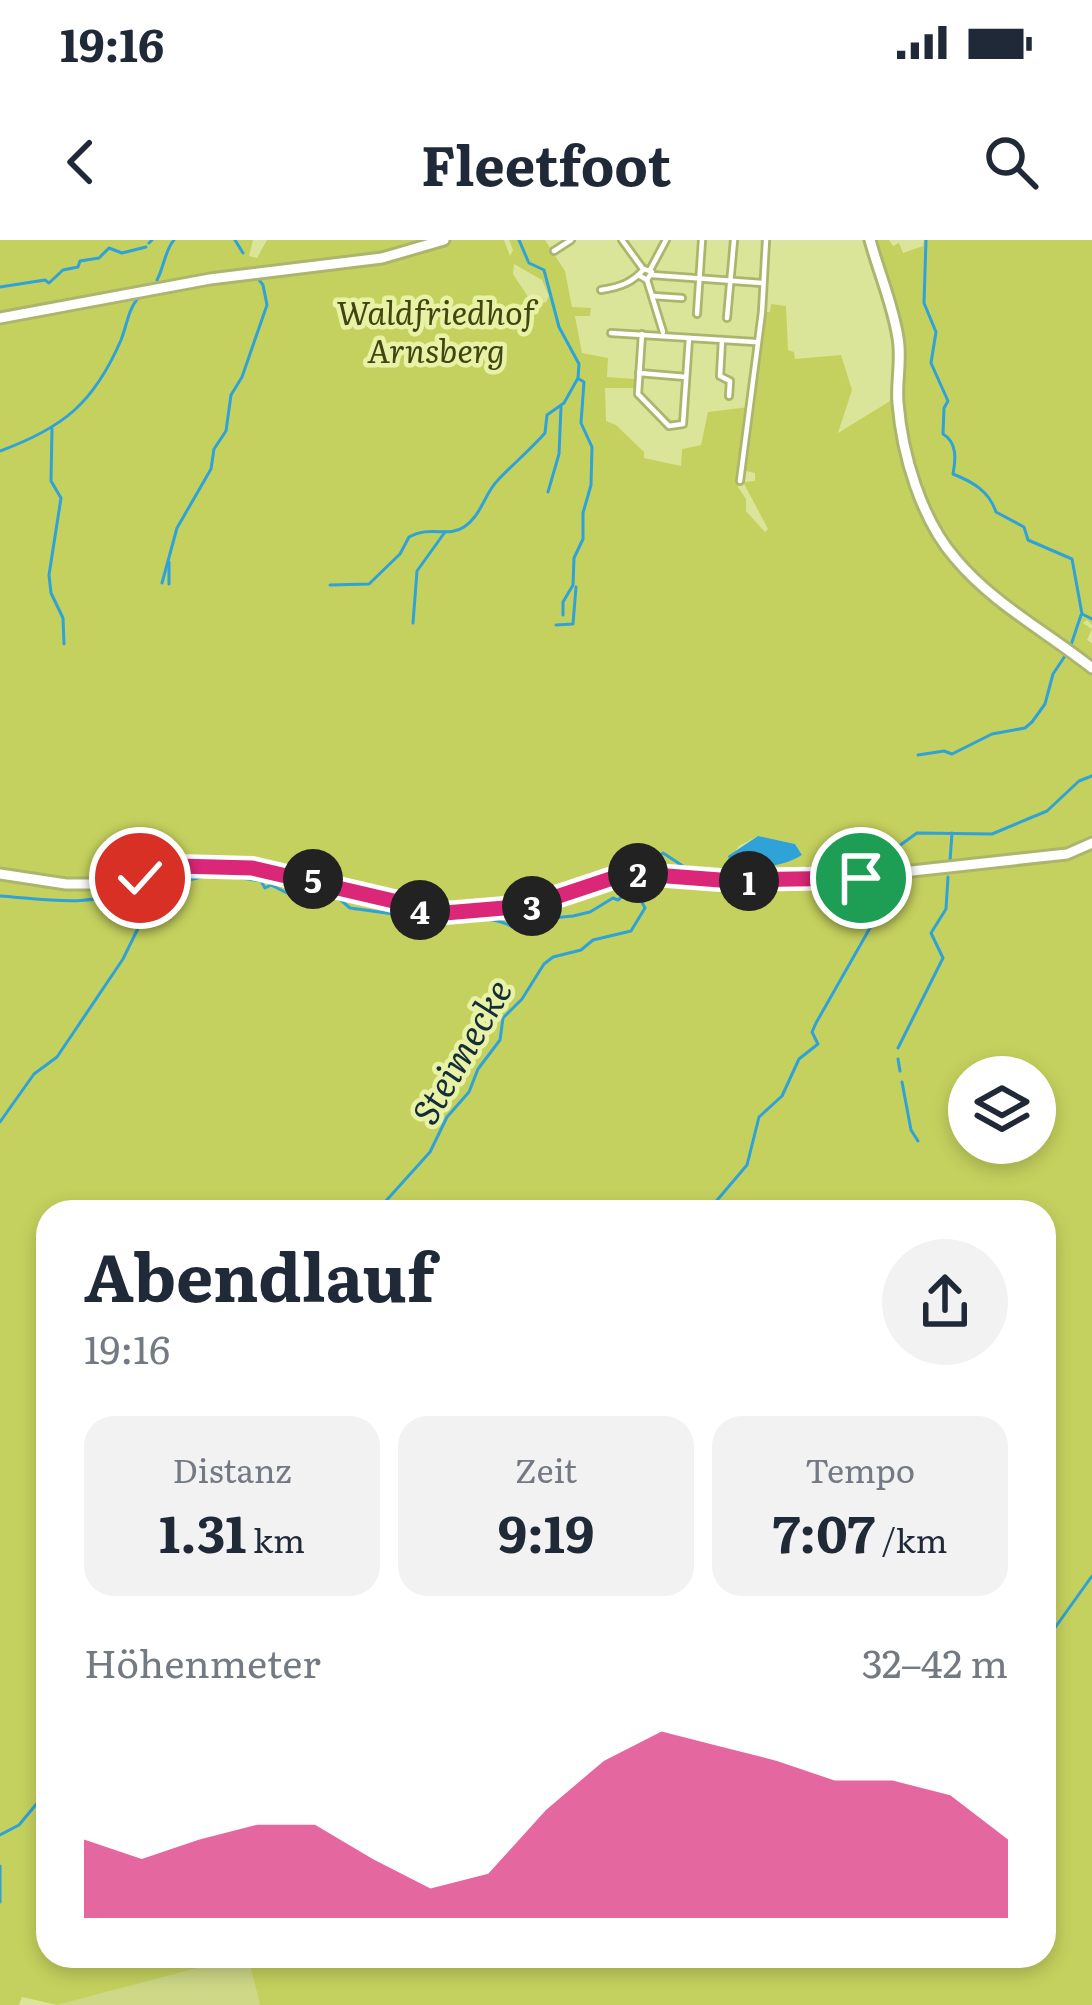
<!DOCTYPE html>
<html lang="de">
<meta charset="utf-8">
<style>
body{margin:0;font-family:Literata,serif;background:#f2f2f3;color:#1f2937;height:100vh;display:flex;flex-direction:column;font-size:45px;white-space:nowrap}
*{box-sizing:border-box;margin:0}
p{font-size:39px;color:#747a83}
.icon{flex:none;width:66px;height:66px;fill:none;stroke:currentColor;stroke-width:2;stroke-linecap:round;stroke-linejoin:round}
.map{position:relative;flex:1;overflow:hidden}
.side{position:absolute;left:36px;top:960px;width:1020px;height:768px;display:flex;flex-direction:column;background:#fff;border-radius:36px;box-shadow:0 6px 18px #0003}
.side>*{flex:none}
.buttons{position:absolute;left:948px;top:816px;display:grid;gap:24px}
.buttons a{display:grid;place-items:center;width:108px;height:108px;border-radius:50%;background:#fff;box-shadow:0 6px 18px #0003;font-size:60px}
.pin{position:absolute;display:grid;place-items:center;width:102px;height:102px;color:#fff;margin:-51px;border:6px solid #fff;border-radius:50%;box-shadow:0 3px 12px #0007}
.km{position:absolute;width:60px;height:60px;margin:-30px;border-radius:50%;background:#222;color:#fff;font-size:33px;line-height:60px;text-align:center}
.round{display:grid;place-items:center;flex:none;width:126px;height:126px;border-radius:63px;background:#f2f2f3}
.summary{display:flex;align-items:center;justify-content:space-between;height:204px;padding:0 48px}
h1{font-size:66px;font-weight:700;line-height:90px}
.stats{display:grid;grid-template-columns:repeat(3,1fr);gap:18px;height:204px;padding:12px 48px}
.stats div{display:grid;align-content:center;border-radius:30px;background:#f2f2f3;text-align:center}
.stats b{font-size:51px;font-weight:700}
.stats small{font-size:33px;font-weight:400}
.stats p{font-size:33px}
.chart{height:336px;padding:24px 48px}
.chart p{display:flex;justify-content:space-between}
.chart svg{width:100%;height:216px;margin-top:12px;fill:#db2777;opacity:.7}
.status{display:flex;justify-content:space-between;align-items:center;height:84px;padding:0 60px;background:#fff;direction:ltr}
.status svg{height:33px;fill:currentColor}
header{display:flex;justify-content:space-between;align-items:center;height:156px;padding:0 48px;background:#fff;font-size:54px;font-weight:700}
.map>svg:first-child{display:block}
.built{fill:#ced887}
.green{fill:#c5d15e;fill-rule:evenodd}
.water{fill:#2fa2d8}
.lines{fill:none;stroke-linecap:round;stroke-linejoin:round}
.stream{stroke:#2fa2d8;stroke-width:3}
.street-casing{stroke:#acb56c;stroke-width:10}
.secondary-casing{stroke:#acb56c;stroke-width:15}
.street{stroke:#fff;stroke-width:4.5}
.secondary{stroke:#fff;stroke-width:9}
.route-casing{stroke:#fff;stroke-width:24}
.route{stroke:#db2777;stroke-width:15}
.labels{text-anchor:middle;stroke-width:9;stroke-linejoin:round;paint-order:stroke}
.park-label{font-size:33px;font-style:italic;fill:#41460f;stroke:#e8f2a7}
.water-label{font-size:36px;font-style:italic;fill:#152c39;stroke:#e8f2a7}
</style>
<div class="status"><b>19:16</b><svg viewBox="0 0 49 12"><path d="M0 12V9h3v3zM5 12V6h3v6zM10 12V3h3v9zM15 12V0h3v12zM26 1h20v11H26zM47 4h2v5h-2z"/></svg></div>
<header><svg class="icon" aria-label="back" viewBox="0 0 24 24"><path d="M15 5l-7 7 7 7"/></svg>Fleetfoot<svg class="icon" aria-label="search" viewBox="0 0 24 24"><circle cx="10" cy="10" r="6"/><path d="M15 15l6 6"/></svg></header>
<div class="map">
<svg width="1092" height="1765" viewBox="0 0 1092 1765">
<rect width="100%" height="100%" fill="#dbe59a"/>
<path class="built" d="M236,1718L250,1726L260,1765H57Z"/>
<path class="green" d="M0,0H253L249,16L257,18L267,0H504L510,16L513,10L509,0H545L565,31L572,67L591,68L590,76H575L582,113L608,118L607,137L634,139V148H605L606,181L616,185L644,212V218L681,226L682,209L701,205L708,172L749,167L738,247L746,259V271L765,292L768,289L743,242L755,241V233L746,231L744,226L764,72H770L771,64L786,66L788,110L794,112L795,119L841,115L852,150L838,193L890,161L894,117L905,114L897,63L877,0H889L893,6L899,3L903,13L923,6L924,0H1092V385L1087,380L1083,383L1092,389L1087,400L1092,403V427L1065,407L1092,430V601L1066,613L829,639L733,641L868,639L1067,615L1092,606V1765H260L250,1726L236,1718L57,1765L22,1757L19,1765H0ZM514,24L542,40L549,56L546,62L534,66L513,34ZM758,596L795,604L802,615C781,629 753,628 729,620L739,606ZM969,837H1035V903H969ZM48,972H1044V1716H48Z"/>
<path class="water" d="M758,596L795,604L802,615C780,629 753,629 729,620L728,616Z"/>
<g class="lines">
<g class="stream">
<path d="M235,0L243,13"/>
<path d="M519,0L528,21"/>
<path d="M926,0L924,63L936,92L931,123L948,161L944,168L943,194C957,202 956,219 953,234C973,242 989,251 996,272L1024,287L1028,300L1072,319L1082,374L1092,379"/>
<path d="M149,3L152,0"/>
<path d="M157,40C164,27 165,10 174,0"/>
<path d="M0,47L45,40L49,43L63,30L78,27L80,21L99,18L109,8L122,13L146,7"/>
<path d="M52,189L51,241L61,258L49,335L51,353L63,378L64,404"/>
<path d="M0,211C63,188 94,163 121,100C127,85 128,70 138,58"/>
<path d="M548,252L559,214L561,167"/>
<path d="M169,322V344"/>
<path d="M162,343L177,288L211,229L214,209L226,191L231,155L242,137L267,65L263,45L256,36"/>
<path d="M330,345L369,344L400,314L409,297C430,285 448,298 464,287C482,275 484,254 498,240C513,224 530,210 545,193L547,175L564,163L578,138L579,124L559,87L544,30L529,23"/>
<path d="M563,375V362L573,345L574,318L583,299V273L591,245L592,207L581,183L584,142L579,139"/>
<path d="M413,383L417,331L445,292"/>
<path d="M556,385L573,384L576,347"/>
<path d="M1071,405L1081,375"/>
<path d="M918,515L944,511L952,514L992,494L1025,488L1032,482L1045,464L1053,434L1067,413"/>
<path d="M950,621L952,593"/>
<path d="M883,628L885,612"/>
<path d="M638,629L663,613L686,628L712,633L760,636L808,628L821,634L830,628L865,621L878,610L899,606L917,593L992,594L1047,571L1079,541L1092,536"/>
<path d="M143,645L155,637L181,636L184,641L215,634L261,641L265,648L271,645L293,656H336L350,668L408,676L415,682C448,686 485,669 514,688L521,681L573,676L590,672L613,658L618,660L626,653L637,652V636"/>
<path d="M0,656C54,660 87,668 140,647"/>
<path d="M147,669L171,637"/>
<path d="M898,808L943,718L931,693L946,669L948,637"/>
<path d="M898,819L900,831"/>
<path d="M902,842L911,890L918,901"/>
<path d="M0,882L34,834L57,817L123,719L145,674"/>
<path d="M376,972L430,912L447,877L469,852L478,829L500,800L503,778L522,759L544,724L553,717L581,710L593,700L631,691L645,668L637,653"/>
<path d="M707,972L747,925L759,877L782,856L799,819L818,804L812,792L816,783L887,658L883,653L889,648L880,640"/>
<path d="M1044,1403L1092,1336"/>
<path d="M0,1595L19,1585L48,1550"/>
<path d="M0,1626V1662"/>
</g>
<defs>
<g id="street">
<path d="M622,0L643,29"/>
<path d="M554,11L571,0"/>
<path d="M650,30L666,0"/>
<path d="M652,35L762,43"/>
<path d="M647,40L663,92"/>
<path d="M601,50C621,47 633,42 644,29L652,32L647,40L640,36"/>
<path d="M653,56L682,58"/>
<path d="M697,74L702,0"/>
<path d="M727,78L734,0"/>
<path d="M611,93L755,102"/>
<path d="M642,94L638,154L669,186L683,184L689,98"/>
<path d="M722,100L720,136L730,141L729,156"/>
<path d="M639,133L686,137"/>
<path d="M740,241L762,72L766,0"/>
</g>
<g id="secondary">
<path d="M870,0C879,33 893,65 898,98C902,121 896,141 898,163C902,214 921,279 955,318C992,363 1047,392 1092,428"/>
<path d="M0,78L210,39L382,18L444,0"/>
<path d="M0,634L66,644H113L169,627L218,624L318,640L421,670L461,673L529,666L628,633L720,641L839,639L1067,614L1092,603"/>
</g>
</defs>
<use href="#street" class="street-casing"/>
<use href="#secondary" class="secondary-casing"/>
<use href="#street" class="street"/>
<use href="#secondary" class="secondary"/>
</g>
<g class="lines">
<defs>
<path id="route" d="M140,638L178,626L252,628L445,673L529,666L628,633L720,640L861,638"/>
</defs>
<use href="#route" class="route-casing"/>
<use href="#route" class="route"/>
</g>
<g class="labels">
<g class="park-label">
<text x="436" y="85">Waldfriedhof<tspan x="436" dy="38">Arnsberg</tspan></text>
</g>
<g class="water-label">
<text transform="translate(462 812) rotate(-60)" y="13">Steimecke</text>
</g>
</g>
</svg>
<div class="buttons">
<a><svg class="icon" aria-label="layers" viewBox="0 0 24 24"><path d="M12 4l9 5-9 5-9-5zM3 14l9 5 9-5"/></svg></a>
</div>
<div class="pin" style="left:861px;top:638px;background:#1e9e55"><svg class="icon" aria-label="arrive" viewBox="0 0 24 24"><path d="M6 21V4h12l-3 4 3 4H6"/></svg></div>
<div class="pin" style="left:140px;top:638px;background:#d93025"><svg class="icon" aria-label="check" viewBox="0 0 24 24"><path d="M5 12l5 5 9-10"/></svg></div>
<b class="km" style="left:749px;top:641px">1</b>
<b class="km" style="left:638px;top:633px">2</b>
<b class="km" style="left:532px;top:666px">3</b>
<b class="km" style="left:420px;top:670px">4</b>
<b class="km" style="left:313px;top:639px">5</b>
<section class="side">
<div class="summary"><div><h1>Abendlauf</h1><p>19:16</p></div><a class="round"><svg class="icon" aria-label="share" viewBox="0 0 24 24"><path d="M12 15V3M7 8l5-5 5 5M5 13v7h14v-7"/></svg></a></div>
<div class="stats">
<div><p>Distanz</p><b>1.31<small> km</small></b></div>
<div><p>Zeit</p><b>9:19</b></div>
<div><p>Tempo</p><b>7:07<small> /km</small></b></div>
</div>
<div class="chart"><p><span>Höhenmeter</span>32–42 m</p>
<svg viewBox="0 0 160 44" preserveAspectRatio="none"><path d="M0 44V28L10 32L20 28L30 25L40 25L50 32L60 38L70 35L80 22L90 12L100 6L110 9L120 12L130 16L140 16L150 19L160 28V44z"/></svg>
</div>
</section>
</div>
